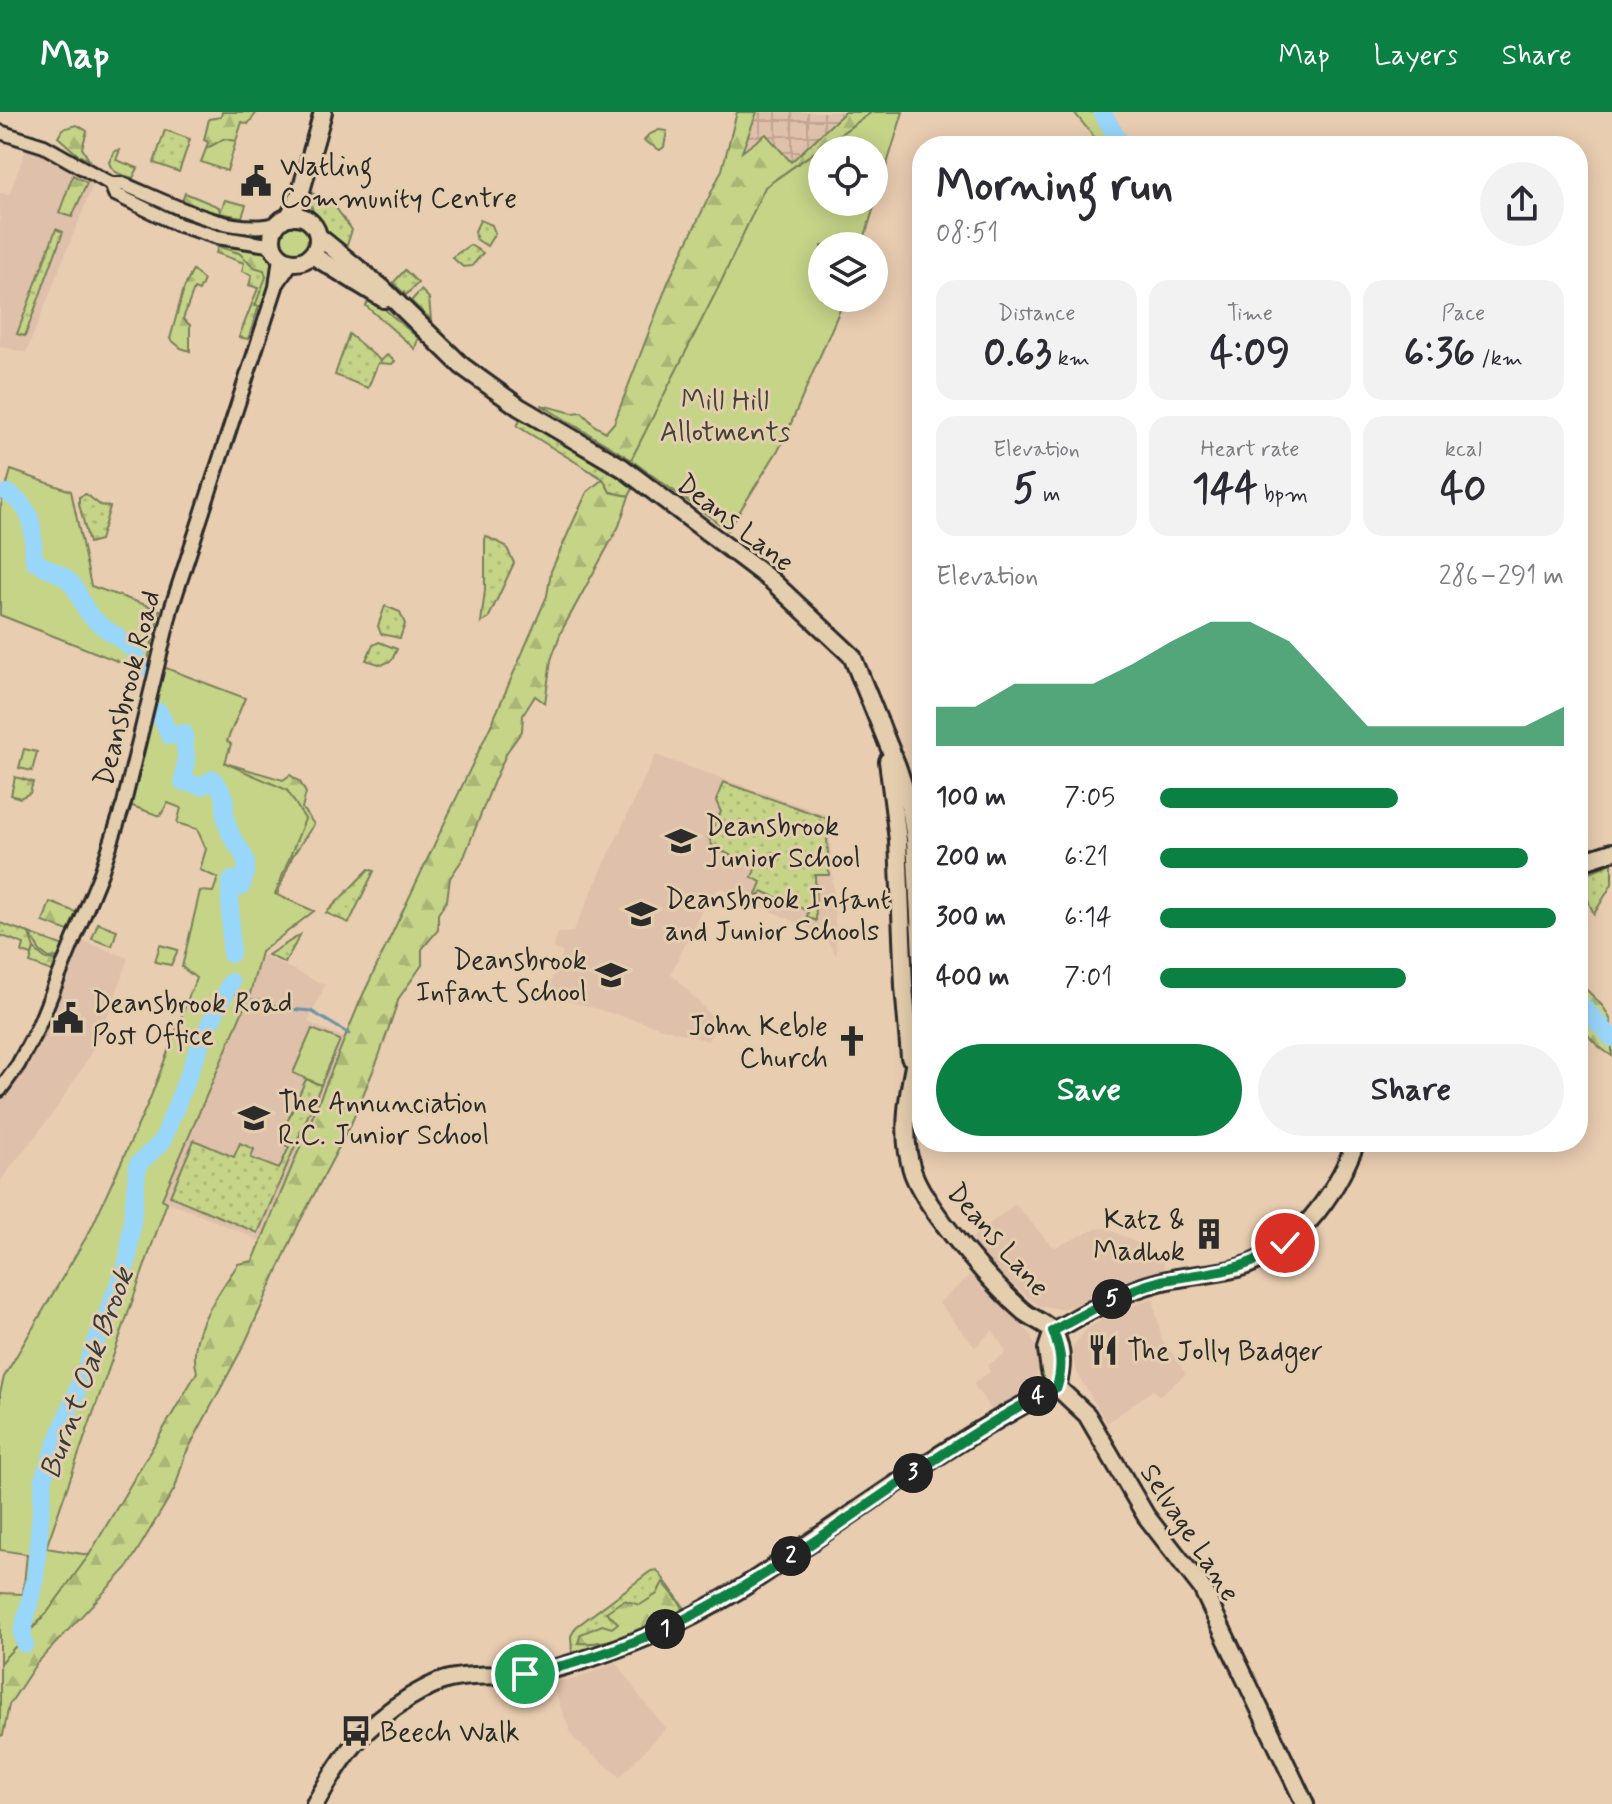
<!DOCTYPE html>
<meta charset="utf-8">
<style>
body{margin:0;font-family:Mynerve,sans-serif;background:#f2f2f3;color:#2b2b33;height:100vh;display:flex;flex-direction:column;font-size:30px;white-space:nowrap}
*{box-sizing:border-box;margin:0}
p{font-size:26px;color:#7c7c81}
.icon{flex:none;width:44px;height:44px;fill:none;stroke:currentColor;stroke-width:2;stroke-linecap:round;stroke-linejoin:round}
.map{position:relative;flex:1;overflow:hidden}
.side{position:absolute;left:912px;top:24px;width:676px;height:1016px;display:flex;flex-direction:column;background:#fff;border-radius:32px;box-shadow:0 4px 20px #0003}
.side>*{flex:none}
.fabs{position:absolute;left:808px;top:24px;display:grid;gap:16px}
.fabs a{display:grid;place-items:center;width:80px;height:80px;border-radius:50%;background:#fff;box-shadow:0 4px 20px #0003;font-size:40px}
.pin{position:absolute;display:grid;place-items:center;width:68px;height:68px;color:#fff;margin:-34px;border:4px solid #fff;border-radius:50%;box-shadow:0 2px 8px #0007}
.km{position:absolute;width:40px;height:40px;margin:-20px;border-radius:50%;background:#222;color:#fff;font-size:22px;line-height:40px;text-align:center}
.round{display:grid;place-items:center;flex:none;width:84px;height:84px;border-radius:42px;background:#f2f2f3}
.head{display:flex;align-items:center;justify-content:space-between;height:136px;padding:0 24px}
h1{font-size:44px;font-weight:800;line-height:60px}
.metrics{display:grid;grid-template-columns:repeat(3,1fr);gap:12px;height:136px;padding:8px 24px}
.metrics div{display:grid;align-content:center;border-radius:20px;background:#f2f2f3;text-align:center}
.metrics b{font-size:40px;font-weight:800}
.metrics small{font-size:22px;font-weight:400}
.metrics p{font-size:22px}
.chart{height:224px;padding:16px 24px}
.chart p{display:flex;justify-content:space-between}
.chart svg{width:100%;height:144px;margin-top:8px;fill:#0b8043;opacity:.7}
.primary-button{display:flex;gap:16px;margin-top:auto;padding:16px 24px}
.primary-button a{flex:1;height:92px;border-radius:48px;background:#0b8043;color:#fff;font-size:32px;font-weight:800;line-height:92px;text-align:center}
.primary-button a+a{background:#f2f2f3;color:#2b2b33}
ul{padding:0 24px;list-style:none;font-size:26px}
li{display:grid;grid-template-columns:128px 96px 1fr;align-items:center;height:60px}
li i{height:20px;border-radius:10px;background:#0b8043}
header{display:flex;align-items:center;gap:48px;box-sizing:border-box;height:112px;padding:0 40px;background:#0b8043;color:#fff}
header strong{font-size:38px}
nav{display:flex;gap:44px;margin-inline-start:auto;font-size:28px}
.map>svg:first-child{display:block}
.built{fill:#dfc0aa}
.industrial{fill:url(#industrial-grid)}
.grass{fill:url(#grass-dots);stroke:#78805a;stroke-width:2}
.forest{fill:url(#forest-firs);stroke:#78805a;stroke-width:2}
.green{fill:#c6d488;stroke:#78805a;stroke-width:2;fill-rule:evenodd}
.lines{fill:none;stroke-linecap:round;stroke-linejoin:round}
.stream{stroke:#6c92a7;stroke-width:3}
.river{stroke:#98d6fa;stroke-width:18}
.tertiary-casing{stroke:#2b2b2b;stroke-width:18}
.primary-casing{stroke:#2b2b2b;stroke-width:22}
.tertiary{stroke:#e5ceae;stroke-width:12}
.primary{stroke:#e5ceae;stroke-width:16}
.route-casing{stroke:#fff;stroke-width:16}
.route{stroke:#0b8043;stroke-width:10}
.labels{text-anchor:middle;stroke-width:6;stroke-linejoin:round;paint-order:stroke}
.poi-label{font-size:28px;fill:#2b2b2b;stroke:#e5ceae;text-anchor:start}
.park-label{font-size:28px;fill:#424439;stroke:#e5ceae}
.street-label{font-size:28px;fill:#2b2b2b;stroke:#e5ceae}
.water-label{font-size:30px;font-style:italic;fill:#363c40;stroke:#e5ceae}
</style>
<header>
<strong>Map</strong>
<nav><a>Map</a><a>Layers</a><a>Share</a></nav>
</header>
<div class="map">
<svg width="1612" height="1692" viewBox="0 0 1612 1692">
<defs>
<pattern id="industrial-grid" width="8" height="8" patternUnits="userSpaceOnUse" patternTransform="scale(2)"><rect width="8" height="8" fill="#dfc0aa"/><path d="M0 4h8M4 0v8" fill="none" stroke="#c0a592"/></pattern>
<pattern id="grass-dots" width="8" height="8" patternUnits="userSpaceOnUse" patternTransform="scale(2)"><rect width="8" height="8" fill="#c6d488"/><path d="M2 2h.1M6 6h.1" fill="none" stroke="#aab676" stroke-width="1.8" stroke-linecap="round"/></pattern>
<pattern id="forest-firs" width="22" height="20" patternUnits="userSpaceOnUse" patternTransform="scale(2)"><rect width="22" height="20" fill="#c6d488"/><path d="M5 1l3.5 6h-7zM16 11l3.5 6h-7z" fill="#aab676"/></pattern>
</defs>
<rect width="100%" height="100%" fill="#e9cdb1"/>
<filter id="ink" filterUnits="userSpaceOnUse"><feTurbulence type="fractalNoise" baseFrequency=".0125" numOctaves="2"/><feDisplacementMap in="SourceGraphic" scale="16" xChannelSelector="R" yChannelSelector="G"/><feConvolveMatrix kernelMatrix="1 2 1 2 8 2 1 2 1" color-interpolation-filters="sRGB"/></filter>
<g filter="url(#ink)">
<g class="built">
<path d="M29,29L97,63L26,241L0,234V81L9,83Z"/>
<path d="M655,643L829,704L837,844L823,823L721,776L709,784L671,861L718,911L708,929L545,882L563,841L553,836L558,821L573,820Z"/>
<path d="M76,826L128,846L113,892L88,947L54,1000L0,1069V978Z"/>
<path d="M262,843L325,873L308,910L345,926L262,1129L161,1087L250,882Z"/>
<path d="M1015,1092L1050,1132L1056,1135L1095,1117L1106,1116L1162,1143L1164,1157L1121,1170L1074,1194L1061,1197L1037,1193L994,1156L976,1136L973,1125Z"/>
<path d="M973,1160L1031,1223L1040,1246L1041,1255L1031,1273L993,1301L973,1271L990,1260L987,1254L1006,1240L993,1218L975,1235L939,1191Z"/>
<path d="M1153,1186L1162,1228L1186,1262L1159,1284L1153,1278L1107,1311L1078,1263L1072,1244L1073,1234L1087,1217L1112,1201Z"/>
<path d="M617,1550L640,1585L666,1616L620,1665L573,1626L551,1570L575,1567Z"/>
</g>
<path class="industrial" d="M757,0H845L779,61L741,41Z"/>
<g class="grass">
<path d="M165,18L190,27L179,60L154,51Z"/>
<path d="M311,81L331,89L352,118L345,139C330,128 307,102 311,81Z"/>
<path d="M480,108L492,113L495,121L487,134L476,127L475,119Z"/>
<path d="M56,117L63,120L25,224L17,222Z"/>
<path d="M219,133L232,134L270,161L248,227L239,225L258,176L249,173L252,163L242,159L244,151L216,141Z"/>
<path d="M470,133L483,141L472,154L463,155L452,145Z"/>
<path d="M405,158L418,171L406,183L393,171Z"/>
<path d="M421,178L429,186L431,208L411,189Z"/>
<path d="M349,222L381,249L387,243L395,249L392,252L378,251L368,276L335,263Z"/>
<path d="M521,307L634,375L629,384L610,380L603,367L517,314Z"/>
<path d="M86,382L100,393L110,395L100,428L89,431L79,392V385Z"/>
<path d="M485,424L506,434L514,451L488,507L481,511L485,478Z"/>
<path d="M385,494L400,500L405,512L400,526L381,522L378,514Z"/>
<path d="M379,530L397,537L392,548L382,553L366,548L373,533Z"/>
<path d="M723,670L826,706L829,763H815L816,809L807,805L808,799L762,779L759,784L756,783L761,770L752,765L756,755L713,735L708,724L721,700L716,689Z"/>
<path d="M1612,751V772L1594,802L1580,771L1583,763Z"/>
<path d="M369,757L374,759L349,811L326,801Z"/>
<path d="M0,811L29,821L34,837L32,843L22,840L24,832L0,823Z"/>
<path d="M300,823L285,851L268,843Z"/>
<path d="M919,854V911L912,938L909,856Z"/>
<path d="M306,967L321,973L258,1121L170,1084L194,1028L234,1045L240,1031L254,1037L251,1046L279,1057L289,1035L285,1033L290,1020L284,1017Z"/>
<path d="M657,1458L684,1495L683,1504L647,1519L572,1542L571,1524L576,1515L651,1459Z"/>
</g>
<g class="forest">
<path d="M222,0H257L248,12L242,10L236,29L223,27L206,37L208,30L204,28L209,7L221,5Z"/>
<path d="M737,0H757L742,40L766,22L791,50L845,0H872L776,67L652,360L541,293L573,301L582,300L595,314L606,320L614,311L669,168L722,58Z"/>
<path d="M1074,0H1108L1112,23L1098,30Z"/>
<path d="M77,13L87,19L82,36L89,48L78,43L58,25L63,17Z"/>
<path d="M659,18L667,19L664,35L660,38L644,29L648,23Z"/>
<path d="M120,38L116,48L138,56L133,66C123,63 112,62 109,50L115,39Z"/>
<path d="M73,63L87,71L72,105L59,101Z"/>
<path d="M185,81L219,95L220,101L203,100L182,89Z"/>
<path d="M138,84L270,118L267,128C254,120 239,123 223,120C196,115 170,102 144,91Z"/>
<circle cx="294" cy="129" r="15"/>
<path d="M218,130C241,132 259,130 274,149L273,166L261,194H255L266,165L264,158L254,155L239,141L216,134Z"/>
<path d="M193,158L204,168L199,179L194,177L183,207L190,213V239L181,236L170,227L184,176Z"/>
<path d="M374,188L418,226L415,237L366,194L368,189Z"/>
<path d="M603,367L610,380L629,384L619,414L561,520L551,548L545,591L535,584L523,603L522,619L507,640L494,669L464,745L450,766L447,788L438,802V818L422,837V853L399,886L378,947L351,1012L299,1111L245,1231L185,1343L175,1376L127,1456L36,1552L9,1593L3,1623L0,1624V1543L42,1446L89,1443L197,1260C186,1223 219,1181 238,1152L253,1149L361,887L492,611L547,484L551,459L574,408L587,380Z"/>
<path d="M24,637L37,640L32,659L19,656Z"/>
<path d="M222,650L283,668L290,663L300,670L306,681L302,696L314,712L292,745L274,790Z"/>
<path d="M15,665L33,670L30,681L20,686L11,683Z"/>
<path d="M50,790L78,801L71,820L43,810Z"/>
<path d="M98,811L117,818L112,834L92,827Z"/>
<path d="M29,821L64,834L60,845L49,846L40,839Z"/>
<path d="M34,837L46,847L58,848L54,860L30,851Z"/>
<path d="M1578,868C1588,882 1606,892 1611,910C1612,919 1612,934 1612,944C1577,922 1578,906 1578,868Z"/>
<path d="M663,1470L682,1494L680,1503C652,1515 609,1534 578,1531L581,1522L602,1513L612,1516L618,1511L606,1500L624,1488L640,1493L657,1482Z"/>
</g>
<g class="green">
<path d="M872,0H903L862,134H822V186H845L783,330L728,418L631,348L721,170L765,75ZM822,38H874V90H822Z"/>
<path d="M224,27L236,29L227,59L201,50L206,37Z"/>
<path d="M225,88L246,93L242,105L220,101Z"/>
<path d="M11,358L71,379L91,474L160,498L145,560L0,503V397Z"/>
<path d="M158,553L245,586L227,629L231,632L225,651L287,678L305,707L275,782L314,799L261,840L250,882L162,1087L167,1090L46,1436L89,1443L46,1502L0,1551V1481L23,1482L27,1442L0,1438V1281L4,1265L91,1117L149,989L196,866L182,855L200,779L213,780L218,766L200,758L206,737L197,717L177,711L181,696L168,691L160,704L124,691Z"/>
<path d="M160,833L178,838L171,853L155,850Z"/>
<path d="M312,917L340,928L321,973L293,961Z"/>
</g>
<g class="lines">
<path class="stream" d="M228,878L252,888H263L279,896L311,899L349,922"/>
<g class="river">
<path d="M1102,0L1122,34"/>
<path d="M8,381C37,399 32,418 34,449C45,455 57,460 67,467C78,475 81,493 90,503C107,523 135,528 141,555"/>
<path d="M159,600L170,624L184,621L186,648L183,670L202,674L213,667C233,692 220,692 228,715C237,743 255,739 241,775L232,768L230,773L231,842"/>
<path d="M1578,889L1612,926"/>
<path d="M25,1532L22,1522L35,1468L44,1364L128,1148L138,1052L162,1030L204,923L231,870"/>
</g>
<defs>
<g id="tertiary">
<path d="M0,20L44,34L111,72H123C165,89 235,128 280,110"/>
<path d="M111,72L115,82L179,113L217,125L268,133L275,139"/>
<path d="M277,172L292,150"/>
<path d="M0,978L18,953L38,915L101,761L124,691L171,497L276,175L280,145"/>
</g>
<g id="primary">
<circle cx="295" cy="127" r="23"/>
<path d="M289,105L301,79L323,0"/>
<path d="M318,124L382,176L462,254L519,295L623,356L772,469L852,544L897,654L910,694L915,727L922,862"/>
<path d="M312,143L384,187"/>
<path d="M888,649L898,728L904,874L910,945"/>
<path d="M1578,751L1612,740"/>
<path d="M922,915C913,961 897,1016 913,1061C927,1099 993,1173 1024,1200C1033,1207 1048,1212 1054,1221C1064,1238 1062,1257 1057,1275"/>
<path d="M1053,1219L1047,1237L1050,1259L1057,1275L1087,1303L1146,1404L1202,1476L1305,1692"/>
<path d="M1053,1219C1088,1200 1120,1180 1159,1170C1185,1163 1212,1163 1238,1156C1296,1139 1335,1084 1356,1030"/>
<path d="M315,1692C343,1643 362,1615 410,1585C424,1577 439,1568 455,1566C485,1561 515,1566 545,1559C582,1550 620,1536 654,1522C724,1493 784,1448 846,1406C914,1359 984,1312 1057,1275"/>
</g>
</defs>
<use href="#tertiary" class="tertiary-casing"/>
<use href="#primary" class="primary-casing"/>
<use href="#tertiary" class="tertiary"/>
<use href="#primary" class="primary"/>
</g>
</g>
<g class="lines" filter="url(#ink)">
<defs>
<path id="route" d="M525,1562C730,1526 877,1365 1057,1275C1063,1254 1061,1240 1053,1219C1088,1200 1122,1179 1161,1169C1208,1159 1245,1162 1285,1131"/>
</defs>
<use href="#route" class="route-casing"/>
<use href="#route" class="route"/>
</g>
<defs>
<symbol id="civic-bare" viewBox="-9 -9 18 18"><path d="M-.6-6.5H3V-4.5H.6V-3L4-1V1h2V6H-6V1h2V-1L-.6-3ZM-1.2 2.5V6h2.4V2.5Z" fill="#2b2b2b" stroke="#e5ceae" stroke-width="2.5" paint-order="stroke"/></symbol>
<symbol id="school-bare" viewBox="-9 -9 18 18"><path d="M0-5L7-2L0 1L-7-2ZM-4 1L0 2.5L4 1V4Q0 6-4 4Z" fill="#2b2b2b" stroke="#e5ceae" stroke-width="2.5" paint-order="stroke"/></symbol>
<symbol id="church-bare" viewBox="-9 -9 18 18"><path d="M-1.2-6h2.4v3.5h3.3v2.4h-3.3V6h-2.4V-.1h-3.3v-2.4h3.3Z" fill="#2b2b2b" stroke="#e5ceae" stroke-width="2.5" paint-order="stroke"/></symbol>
<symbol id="building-bare" viewBox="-9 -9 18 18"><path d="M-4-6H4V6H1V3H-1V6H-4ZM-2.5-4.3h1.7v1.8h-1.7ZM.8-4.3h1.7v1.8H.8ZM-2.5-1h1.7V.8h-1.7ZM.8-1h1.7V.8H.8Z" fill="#2b2b2b" stroke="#e5ceae" stroke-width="2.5" paint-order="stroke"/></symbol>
<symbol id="restaurant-bare" viewBox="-9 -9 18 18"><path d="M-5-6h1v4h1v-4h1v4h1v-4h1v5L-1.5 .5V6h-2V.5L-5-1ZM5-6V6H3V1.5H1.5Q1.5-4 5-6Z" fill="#2b2b2b" stroke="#e5ceae" stroke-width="2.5" paint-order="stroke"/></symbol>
<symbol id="bus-bare" viewBox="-9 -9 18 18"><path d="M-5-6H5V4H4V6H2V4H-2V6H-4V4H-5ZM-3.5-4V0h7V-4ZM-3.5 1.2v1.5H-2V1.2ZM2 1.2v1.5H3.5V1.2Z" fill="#2b2b2b" stroke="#e5ceae" stroke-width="2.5" paint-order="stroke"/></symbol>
</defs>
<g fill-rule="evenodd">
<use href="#civic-bare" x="234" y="47" width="44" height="44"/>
<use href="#school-bare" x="659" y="707" width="44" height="44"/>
<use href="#school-bare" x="619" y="780" width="44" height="44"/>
<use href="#school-bare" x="589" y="841" width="44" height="44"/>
<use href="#civic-bare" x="46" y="884" width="44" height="44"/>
<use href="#church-bare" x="830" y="907" width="44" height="44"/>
<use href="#school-bare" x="232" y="984" width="44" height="44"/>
<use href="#building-bare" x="1187" y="1100" width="44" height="44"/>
<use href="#restaurant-bare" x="1081" y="1216" width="44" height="44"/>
<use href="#bus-bare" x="334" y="1597" width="44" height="44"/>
</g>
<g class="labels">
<g class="poi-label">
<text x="280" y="63">Watling<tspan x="280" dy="32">Community Centre</tspan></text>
<text x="705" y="723">Deansbrook<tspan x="705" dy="32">Junior School</tspan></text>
<text x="665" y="796">Deansbrook Infant<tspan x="665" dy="32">and Junior Schools</tspan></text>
<text x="587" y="857" text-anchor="end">Deansbrook<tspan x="587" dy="32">Infant School</tspan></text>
<text x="92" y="900">Deansbrook Road<tspan x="92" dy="32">Post Office</tspan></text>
<text x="828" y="923" text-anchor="end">John Keble<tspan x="828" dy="32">Church</tspan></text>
<text x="278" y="1000">The Annunciation<tspan x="278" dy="32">R.C. Junior School</tspan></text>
<text x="1185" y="1116" text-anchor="end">Katz &amp;<tspan x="1185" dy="32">Madhok</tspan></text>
<text x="1127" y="1248">The Jolly Badger</text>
<text x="380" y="1629">Beech Walk</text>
</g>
<g class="park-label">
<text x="725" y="297">Mill Hill<tspan x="725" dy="32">Allotments</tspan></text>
</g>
<g class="street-label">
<text transform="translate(736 410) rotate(38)" y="10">Deans Lane</text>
<text transform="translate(126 576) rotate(-76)" y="10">Deansbrook Road</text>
<text transform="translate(999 1127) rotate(49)" y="10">Deans Lane</text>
<text transform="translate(1191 1420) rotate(57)" y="10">Selvage Lane</text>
</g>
<g class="water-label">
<text transform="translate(86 1261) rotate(-70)" y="10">Burnt Oak Brook</text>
</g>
</g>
</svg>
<div class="fabs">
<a><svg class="icon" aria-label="locate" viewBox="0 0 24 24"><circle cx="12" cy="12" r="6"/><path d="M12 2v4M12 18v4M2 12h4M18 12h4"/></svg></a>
<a><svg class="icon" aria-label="layers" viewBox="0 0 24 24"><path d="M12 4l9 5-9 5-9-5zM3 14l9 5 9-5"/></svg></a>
</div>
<div class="pin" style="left:525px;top:1562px;background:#1e9e55"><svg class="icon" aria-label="arrive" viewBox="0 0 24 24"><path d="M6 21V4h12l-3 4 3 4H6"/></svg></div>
<div class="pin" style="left:1285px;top:1131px;background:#d93025"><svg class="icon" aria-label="check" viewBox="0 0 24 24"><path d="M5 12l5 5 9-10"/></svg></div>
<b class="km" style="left:665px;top:1517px">1</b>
<b class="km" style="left:791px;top:1444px">2</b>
<b class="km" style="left:913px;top:1361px">3</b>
<b class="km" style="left:1038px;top:1284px">4</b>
<b class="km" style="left:1112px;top:1187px">5</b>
<section class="side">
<div class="head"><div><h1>Morning run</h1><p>08:51</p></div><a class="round"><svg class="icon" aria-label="share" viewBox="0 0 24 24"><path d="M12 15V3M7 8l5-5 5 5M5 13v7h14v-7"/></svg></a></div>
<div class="metrics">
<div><p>Distance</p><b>0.63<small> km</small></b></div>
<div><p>Time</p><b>4:09</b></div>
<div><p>Pace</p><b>6:36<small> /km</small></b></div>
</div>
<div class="metrics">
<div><p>Elevation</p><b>5<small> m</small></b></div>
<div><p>Heart rate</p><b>144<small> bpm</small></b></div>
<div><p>kcal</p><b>40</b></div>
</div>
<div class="chart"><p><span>Elevation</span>286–291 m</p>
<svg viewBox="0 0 160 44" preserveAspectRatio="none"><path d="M0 44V32L10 32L20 25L30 25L40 25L50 19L60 12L70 6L80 6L90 12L100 25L110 38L120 38L130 38L140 38L150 38L160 32V44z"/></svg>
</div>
<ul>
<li><b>100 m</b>7:05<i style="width:59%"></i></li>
<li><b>200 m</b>6:21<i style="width:91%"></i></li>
<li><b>300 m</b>6:14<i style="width:98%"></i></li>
<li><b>400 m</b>7:01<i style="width:61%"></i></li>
</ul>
<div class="primary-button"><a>Save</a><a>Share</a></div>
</section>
</div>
